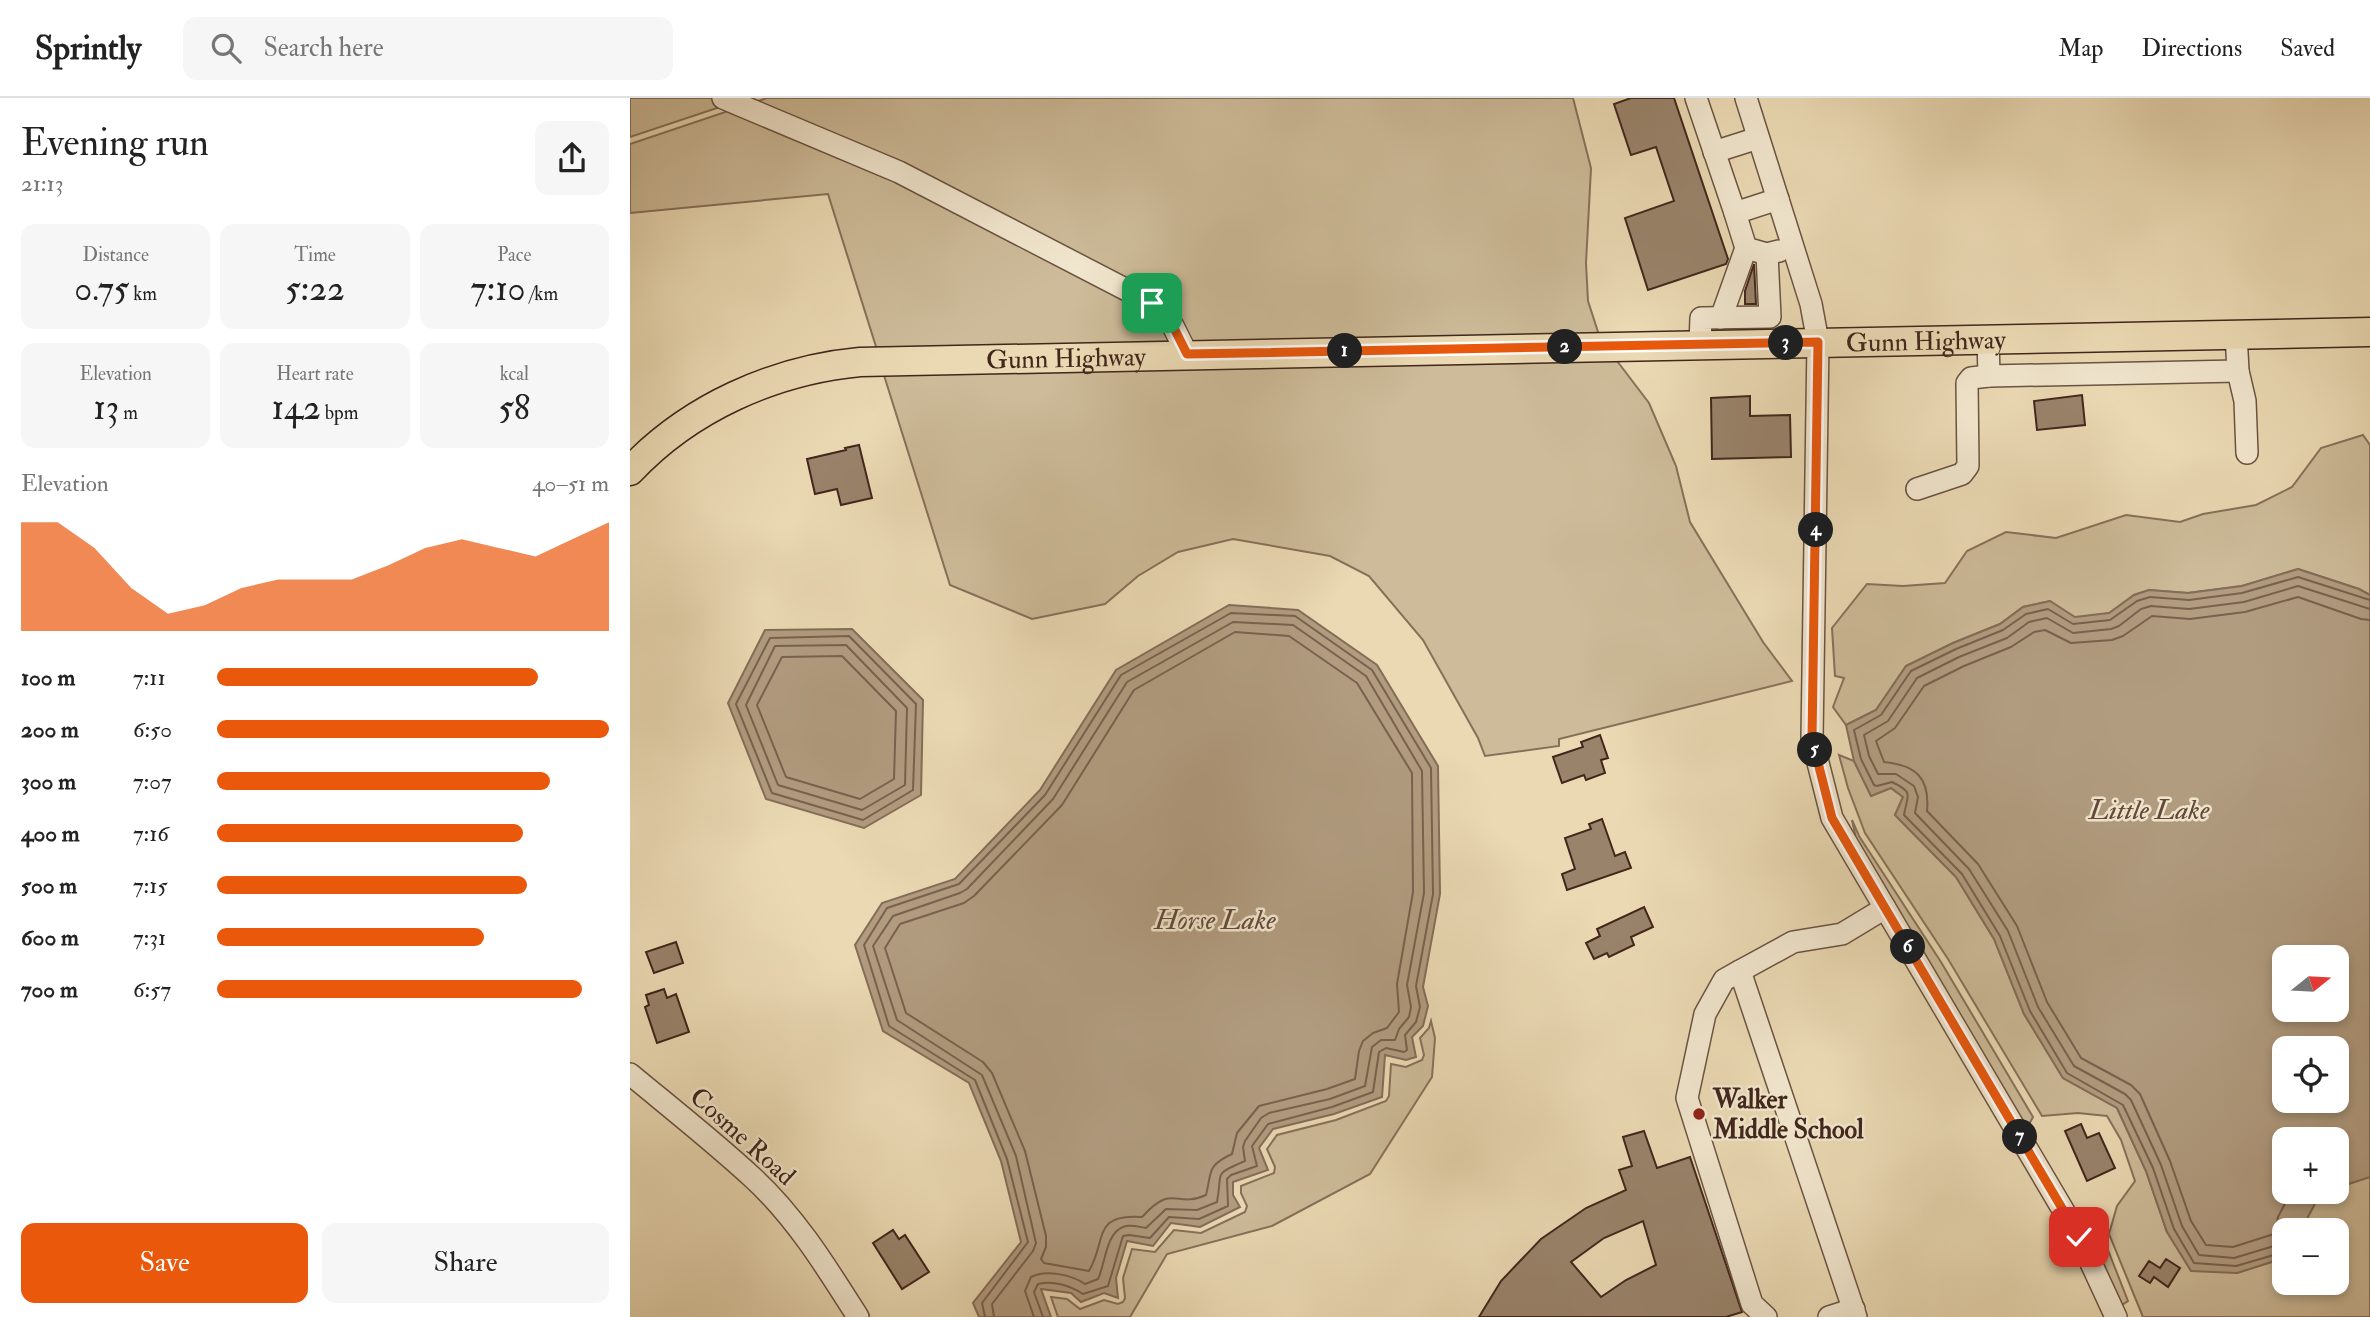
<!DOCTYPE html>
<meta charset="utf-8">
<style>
body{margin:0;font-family:"IM FELL Double Pica",serif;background:#f6f6f6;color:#222;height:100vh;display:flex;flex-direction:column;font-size:26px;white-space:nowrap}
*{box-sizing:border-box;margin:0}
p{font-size:23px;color:#767676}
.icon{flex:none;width:38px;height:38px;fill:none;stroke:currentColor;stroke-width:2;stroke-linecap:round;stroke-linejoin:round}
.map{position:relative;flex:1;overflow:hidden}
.side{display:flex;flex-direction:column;background:#fff;width:630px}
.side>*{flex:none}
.needle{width:46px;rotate:72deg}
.buttons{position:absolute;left:1642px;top:847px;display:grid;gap:14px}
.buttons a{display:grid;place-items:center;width:77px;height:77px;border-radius:14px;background:#fff;box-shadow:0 4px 10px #0003;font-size:35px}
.pin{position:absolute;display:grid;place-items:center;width:60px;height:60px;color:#fff;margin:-30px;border-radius:14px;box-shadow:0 4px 10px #0006}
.km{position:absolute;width:35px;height:35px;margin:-18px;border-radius:50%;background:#222;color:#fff;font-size:19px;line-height:35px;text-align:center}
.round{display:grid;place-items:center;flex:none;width:74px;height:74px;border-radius:14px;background:#f6f6f6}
.headline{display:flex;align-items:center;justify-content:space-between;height:119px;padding:0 21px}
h1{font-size:38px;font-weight:600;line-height:52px}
.stats{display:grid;grid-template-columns:repeat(3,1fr);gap:10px;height:119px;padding:7px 21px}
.stats div{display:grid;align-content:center;border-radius:14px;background:#f6f6f6;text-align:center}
.stats b{font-size:35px;font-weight:600}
.stats small{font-size:19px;font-weight:400}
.stats p{font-size:19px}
.chart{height:196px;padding:14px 21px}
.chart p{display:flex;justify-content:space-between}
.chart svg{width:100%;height:126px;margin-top:7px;fill:#ea580c;opacity:.7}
.action{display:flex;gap:14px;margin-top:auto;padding:14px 21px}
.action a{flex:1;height:80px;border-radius:14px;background:#ea580c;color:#fff;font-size:28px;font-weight:600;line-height:80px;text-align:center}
.action a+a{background:#f6f6f6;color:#222}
ul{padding:0 21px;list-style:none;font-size:23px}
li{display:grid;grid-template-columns:112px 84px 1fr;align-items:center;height:52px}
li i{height:18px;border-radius:9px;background:#ea580c}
header{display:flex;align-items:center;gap:42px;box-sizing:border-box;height:98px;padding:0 35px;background:#fff;border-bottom:2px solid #e0e0e0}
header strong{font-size:33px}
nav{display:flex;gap:38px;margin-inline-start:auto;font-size:24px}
.search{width:490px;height:63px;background:#f6f6f6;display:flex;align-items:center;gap:18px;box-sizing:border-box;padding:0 24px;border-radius:14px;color:#767676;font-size:26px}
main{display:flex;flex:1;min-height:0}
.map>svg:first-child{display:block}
.green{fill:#cdbb99;stroke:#87705a;stroke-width:2}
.water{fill:#b19c80;stroke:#846d58;stroke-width:2;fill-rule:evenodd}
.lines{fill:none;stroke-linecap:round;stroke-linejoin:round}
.shore{stroke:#79614e;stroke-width:2}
.building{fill:#99836b;stroke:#41261c;stroke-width:2;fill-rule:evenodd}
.minor-casing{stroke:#6b5342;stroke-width:24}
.major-casing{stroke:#41261c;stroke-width:31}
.minor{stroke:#f1e6ce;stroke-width:21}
.major{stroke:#ead9b3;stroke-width:28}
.route-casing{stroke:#fff;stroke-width:14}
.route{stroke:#ea580c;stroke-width:9}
.poi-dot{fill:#8f2418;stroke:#f1e6ce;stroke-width:2.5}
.labels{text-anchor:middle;stroke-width:5;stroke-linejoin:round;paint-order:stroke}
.street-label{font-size:26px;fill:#41261c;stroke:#f1e6ce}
.poi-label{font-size:26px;font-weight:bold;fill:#41261c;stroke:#f1e6ce;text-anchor:start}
.water-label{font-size:28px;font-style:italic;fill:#63493a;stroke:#f1e6ce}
</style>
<header>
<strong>Sprintly</strong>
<div class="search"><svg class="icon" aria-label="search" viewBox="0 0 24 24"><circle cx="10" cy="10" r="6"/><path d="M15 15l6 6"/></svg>Search here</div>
<nav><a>Map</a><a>Directions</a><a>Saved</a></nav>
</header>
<main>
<section class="side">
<div class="headline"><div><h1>Evening run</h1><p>21:13</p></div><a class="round"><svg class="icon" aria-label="share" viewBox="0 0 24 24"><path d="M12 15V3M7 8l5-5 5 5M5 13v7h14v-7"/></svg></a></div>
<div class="stats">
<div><p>Distance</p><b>0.75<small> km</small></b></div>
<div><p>Time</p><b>5:22</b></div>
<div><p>Pace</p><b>7:10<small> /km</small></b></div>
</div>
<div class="stats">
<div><p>Elevation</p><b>13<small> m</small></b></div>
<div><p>Heart rate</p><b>142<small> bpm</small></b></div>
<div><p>kcal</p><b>58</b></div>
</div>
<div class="chart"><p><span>Elevation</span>40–51 m</p>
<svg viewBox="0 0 160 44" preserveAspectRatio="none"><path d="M0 44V6L10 6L20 15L30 29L40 38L50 35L60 29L70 26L80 26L90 26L100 21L110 15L120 12L130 15L140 18L150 12L160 6V44z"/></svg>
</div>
<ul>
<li><b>100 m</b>7:11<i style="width:82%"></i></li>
<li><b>200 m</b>6:50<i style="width:100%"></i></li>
<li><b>300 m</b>7:07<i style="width:85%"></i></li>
<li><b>400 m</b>7:16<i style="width:78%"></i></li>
<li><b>500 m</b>7:15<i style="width:79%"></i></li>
<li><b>600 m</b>7:31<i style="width:68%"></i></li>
<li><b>700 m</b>6:57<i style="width:93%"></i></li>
</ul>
<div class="action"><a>Save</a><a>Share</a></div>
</section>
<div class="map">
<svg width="1740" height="1219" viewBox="0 0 1740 1219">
<rect width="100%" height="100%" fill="#ead9b3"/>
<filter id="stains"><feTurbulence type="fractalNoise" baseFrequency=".00286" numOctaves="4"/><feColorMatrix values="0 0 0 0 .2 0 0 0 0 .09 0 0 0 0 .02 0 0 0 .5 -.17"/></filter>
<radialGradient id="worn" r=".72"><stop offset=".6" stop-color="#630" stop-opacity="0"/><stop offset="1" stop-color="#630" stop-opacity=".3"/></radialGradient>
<g class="green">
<path d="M0,0H117L0,39Z"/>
<path d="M137,0H943L961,70L956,165L958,203L970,240L248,255L198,96L0,115V46Z"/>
<path d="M981,255L1019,305L1046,368L1060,424L1133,544L1162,583L929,641V648L855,658L848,640L793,542L739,478L700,458L603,441L548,454L508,478L475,506L402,521L320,487L252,271Z"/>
<path d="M1733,337L1740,347V497L1729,491L1668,471L1612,488L1558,495L1519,492L1504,497L1480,515L1444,520L1420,503L1393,509L1370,526L1323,545L1276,568L1246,612L1216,627L1203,609L1214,580L1205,578L1202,530L1237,486L1273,488L1315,485L1337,453L1376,434L1426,440L1496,417L1550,424L1573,416L1626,407L1662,389L1691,350Z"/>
<path d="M1209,657L1224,663L1241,698L1261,690L1273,699L1265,717L1326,779L1364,841L1394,916L1433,980L1487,1010L1516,1073L1537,1134L1607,1175L1654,1160V1185H1706V1132H1671L1690,1096L1706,1094V1090L1740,1079V1219H1513L1479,1136L1487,1108L1505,1083L1491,1042L1477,1018L1448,1015L1412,1018L1318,861L1235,735L1218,690Z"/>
<path d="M1222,722L1229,738L1311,864L1403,1019L1397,1030L1398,1034L1464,1147L1469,1150L1476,1147L1498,1203L1490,1208L1227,745Z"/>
<path d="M801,923L805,940L802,979L740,1076L642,1128L537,1156L500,1219H428L421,1199L437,1201L450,1211L474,1202L488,1206L493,1204L495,1200L493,1180L502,1151L525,1154L544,1132L571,1135L615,1114L617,1108L611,1095V1088L644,1075L645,1069L637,1051L647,1037L706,1022L756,1003L759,998L761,966L776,969L792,962L794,957L790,940L799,930Z"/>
</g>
<g class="water">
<path d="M1668,471L1729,491L1740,497V1079L1706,1090V1041H1654V1094H1696L1690,1096L1671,1132H1654V1160L1607,1175L1561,1173L1537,1134L1516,1073L1487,1010L1433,980L1394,916L1364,841L1326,779L1265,717L1273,699L1261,690L1241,698L1224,663L1216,627L1246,612L1276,568L1323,545L1370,526L1393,509L1420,503L1445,519L1479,515L1504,497L1519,492L1558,495L1612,488ZM1706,859V912H1654V859ZM1706,950V1003H1654V950Z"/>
<path d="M599,507L668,512L747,567L808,668L810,796L793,889L798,908L793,928L782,939L786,959L776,962L755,957L752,999L704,1016L643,1031L629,1050L638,1072L603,1084V1097L610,1109L570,1129L541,1125L523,1148L497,1143L486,1180L488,1200L474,1195L451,1204L441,1195L411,1191L421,1219H349L343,1205L391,1144L371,1063L339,985L253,933L225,847L252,805L325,781L410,692L486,572Z"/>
<path d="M222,531L293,602L291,697L234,730L136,701L98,605L135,532Z"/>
</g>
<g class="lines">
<g class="shore">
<path d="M605,534L659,538L727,585L782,675L783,794L767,886L769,914L757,930L743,935L733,943L729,953L725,981L697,991L629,1008L607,1035L602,1056C576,1068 582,1074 576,1097C545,1111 544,1084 512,1119C462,1115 477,1142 459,1173L414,1165L411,1161L416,1149V1138L395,1053L362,975L353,964L276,915L255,850L270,826L334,805L344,798L432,707L504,592Z"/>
<path d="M219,538L286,606L283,692L233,722L142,695L106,606L140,540Z"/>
<path d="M216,547L277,610L275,687L232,712L148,687L116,607L145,548Z"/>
<path d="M212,558L266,613L264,681L230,701L156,679L127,607L152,559Z"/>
<path d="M1661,1094L1648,1119L1644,1136L1603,1149L1576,1147L1561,1123L1540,1063L1510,996L1501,987L1451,960L1417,904L1387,828L1348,766L1297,713C1300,680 1286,667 1254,664L1246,643L1265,630L1294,588L1334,568L1381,549L1404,534L1415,532L1441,545L1482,542L1493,538L1522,518L1560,521L1615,514L1668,499L1731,521L1740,522"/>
<path d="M1654,1145L1604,1160L1569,1157L1552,1128L1531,1067L1501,1002L1495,996L1444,968L1408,909L1378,833L1339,771L1285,715L1288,699L1284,688L1266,676H1248L1239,658L1234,637L1258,623L1287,580L1329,559L1377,540L1399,524L1417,520L1443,535L1481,531L1489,528L1511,511L1521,508L1559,511L1614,504L1668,488L1740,511"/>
<path d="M1654,1154L1606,1168L1564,1165L1544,1131L1523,1070L1493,1007L1437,975L1400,913L1370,838L1332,776L1274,717C1277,697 1285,695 1262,684L1247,688L1244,687L1231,661L1224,632L1251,617L1281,573L1326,551L1373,532L1396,516L1418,511L1443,526L1480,522L1507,503L1520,499L1559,502L1612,495L1668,479L1740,502"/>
<path d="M355,1219L352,1205L398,1144L377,1061L345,982L259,928L234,847L257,810L329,786L415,697L491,577L601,515L665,518L742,572L801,670L803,796L786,888L790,909L786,924L775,937L777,952L774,954L756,950L749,954L743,994L702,1009L638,1026L622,1048L627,1068L601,1077L597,1081L598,1108L569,1121L539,1119L520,1140L499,1137L493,1138L478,1188L453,1196C441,1188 423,1182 408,1186L404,1194L413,1219"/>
<path d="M364,1219L362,1206L403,1153L406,1145L386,1058L352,977L267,922L243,848L263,818L330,795L337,791L423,701L497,584L603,524L663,527L736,578L792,673L794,795L777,887L781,909L779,919L769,931L765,942H751L742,949L735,988L700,1001L639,1015L631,1020L615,1043L613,1049L615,1063C582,1077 593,1073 587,1104L567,1112L536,1111L516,1130C509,1129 500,1126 493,1129C476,1135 475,1167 468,1181L455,1186C442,1177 416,1171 401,1179L395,1193L404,1219"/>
</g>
</g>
<g class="building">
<path d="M1001,0H1044L1098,161L1096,166L1018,192L995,120L1044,103L1026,49L1001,57L984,6Z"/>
<path d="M1124,166L1126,206H1115V193Z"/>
<path d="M1452,297L1455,327L1407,332L1404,303Z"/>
<path d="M1120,298V318L1160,317L1161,359L1082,361L1081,300Z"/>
<path d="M229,347L242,400L211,407L207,391L185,396L177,361L216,352L215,350Z"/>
<path d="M970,637L978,660L971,662L975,675L956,682L954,677L932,685L923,659L953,649L951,644Z"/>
<path d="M972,721L985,758L995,754L1001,770L937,792L932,776L945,771L935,740L961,731L959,726Z"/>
<path d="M1014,809L1023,829L1001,839L1004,847L979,859L977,855L964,861L956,845L970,838L967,831Z"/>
<path d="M46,844L53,865L24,875L16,854Z"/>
<path d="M34,891L37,900L46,896L59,934L27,945L15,909L19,907L16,897Z"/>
<path d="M1451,1026L1457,1040L1469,1035L1485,1070L1457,1083L1435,1033Z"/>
<path d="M1014,1033L1027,1070L1060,1059L1112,1214L1096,1219H849L871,1183L911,1141L956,1110L996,1092L989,1072L1002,1068L993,1039ZM1013,1123L1026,1167L996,1182L971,1199L941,1164L974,1140Z"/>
<path d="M263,1132L269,1141L275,1137L299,1174L272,1191L243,1145Z"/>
<path d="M1536,1161L1550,1170L1538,1189L1524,1179L1520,1185L1509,1178L1519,1163L1530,1170Z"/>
</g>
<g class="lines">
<defs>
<g id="minor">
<path d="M93,0L269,74L522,205L543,228L557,256"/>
<path d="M1066,0L1105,115L1148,101"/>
<path d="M1116,0L1181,206L1188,244L1182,641L1202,720L1449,1139L1486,1219"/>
<path d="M1084,54L1128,40"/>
<path d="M1105,115L1116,150L1137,156L1149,153"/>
<path d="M1091,220L1116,150"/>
<path d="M1606,236L1608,273L1615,303L1617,355"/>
<path d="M1358,240L1359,278L1608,273"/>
<path d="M1070,246L1071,220L1140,219L1137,156"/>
<path d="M1287,391L1332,376L1338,368L1337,285L1341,280L1359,278"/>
<path d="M1110,873L1163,844L1212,836L1255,810"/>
<path d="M0,976C41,1010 83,1043 122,1079C165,1118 197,1170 228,1219"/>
<path d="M1136,1219L1122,1206L1057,1000L1075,916L1094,882L1110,873L1226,1219"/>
<path d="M1199,1219L1224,1211"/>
</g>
<g id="major">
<path id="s1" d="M0,373C59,310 144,272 230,264L1740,234"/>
</g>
</defs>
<use href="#minor" class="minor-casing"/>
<use href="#major" class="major-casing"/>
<use href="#minor" class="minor"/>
<use href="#major" class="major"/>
</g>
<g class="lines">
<defs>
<path id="route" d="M522,205L543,228L557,256L1188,244L1182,641L1202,720L1449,1139"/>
</defs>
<use href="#route" class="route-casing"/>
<use href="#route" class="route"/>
</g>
<circle class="poi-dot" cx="1069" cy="1016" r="7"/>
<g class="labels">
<g class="street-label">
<text dy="9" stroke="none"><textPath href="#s1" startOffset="1326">Gunn Highway</textPath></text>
<text dy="9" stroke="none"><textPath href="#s1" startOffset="466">Gunn Highway</textPath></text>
<text transform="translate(113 1038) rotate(42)" y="9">Cosme Road</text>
</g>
<g class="poi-label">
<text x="1083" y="1010">Walker<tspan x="1083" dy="30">Middle School</tspan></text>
</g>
<g class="water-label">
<text x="1519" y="721">Little Lake</text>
<text x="585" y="831">Horse Lake</text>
</g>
</g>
<rect width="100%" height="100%" filter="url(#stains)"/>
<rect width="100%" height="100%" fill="url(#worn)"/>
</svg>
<div class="buttons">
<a><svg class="needle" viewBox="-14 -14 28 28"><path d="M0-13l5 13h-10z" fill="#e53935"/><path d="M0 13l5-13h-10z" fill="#767676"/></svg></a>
<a><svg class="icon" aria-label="locate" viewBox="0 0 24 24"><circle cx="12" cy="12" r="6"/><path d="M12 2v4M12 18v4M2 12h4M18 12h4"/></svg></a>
<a>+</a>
<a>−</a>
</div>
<div class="pin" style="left:522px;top:205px;background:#1e9e55"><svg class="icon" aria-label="arrive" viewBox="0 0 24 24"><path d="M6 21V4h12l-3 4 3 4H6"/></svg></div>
<div class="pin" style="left:1449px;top:1139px;background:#d93025"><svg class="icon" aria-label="check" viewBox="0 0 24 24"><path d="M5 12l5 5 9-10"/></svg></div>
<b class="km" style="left:715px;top:253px">1</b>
<b class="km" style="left:935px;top:249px">2</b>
<b class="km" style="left:1156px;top:245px">3</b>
<b class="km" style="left:1186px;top:432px">4</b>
<b class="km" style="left:1185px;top:652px">5</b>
<b class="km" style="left:1278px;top:849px">6</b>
<b class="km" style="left:1390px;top:1039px">7</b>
</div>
</main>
